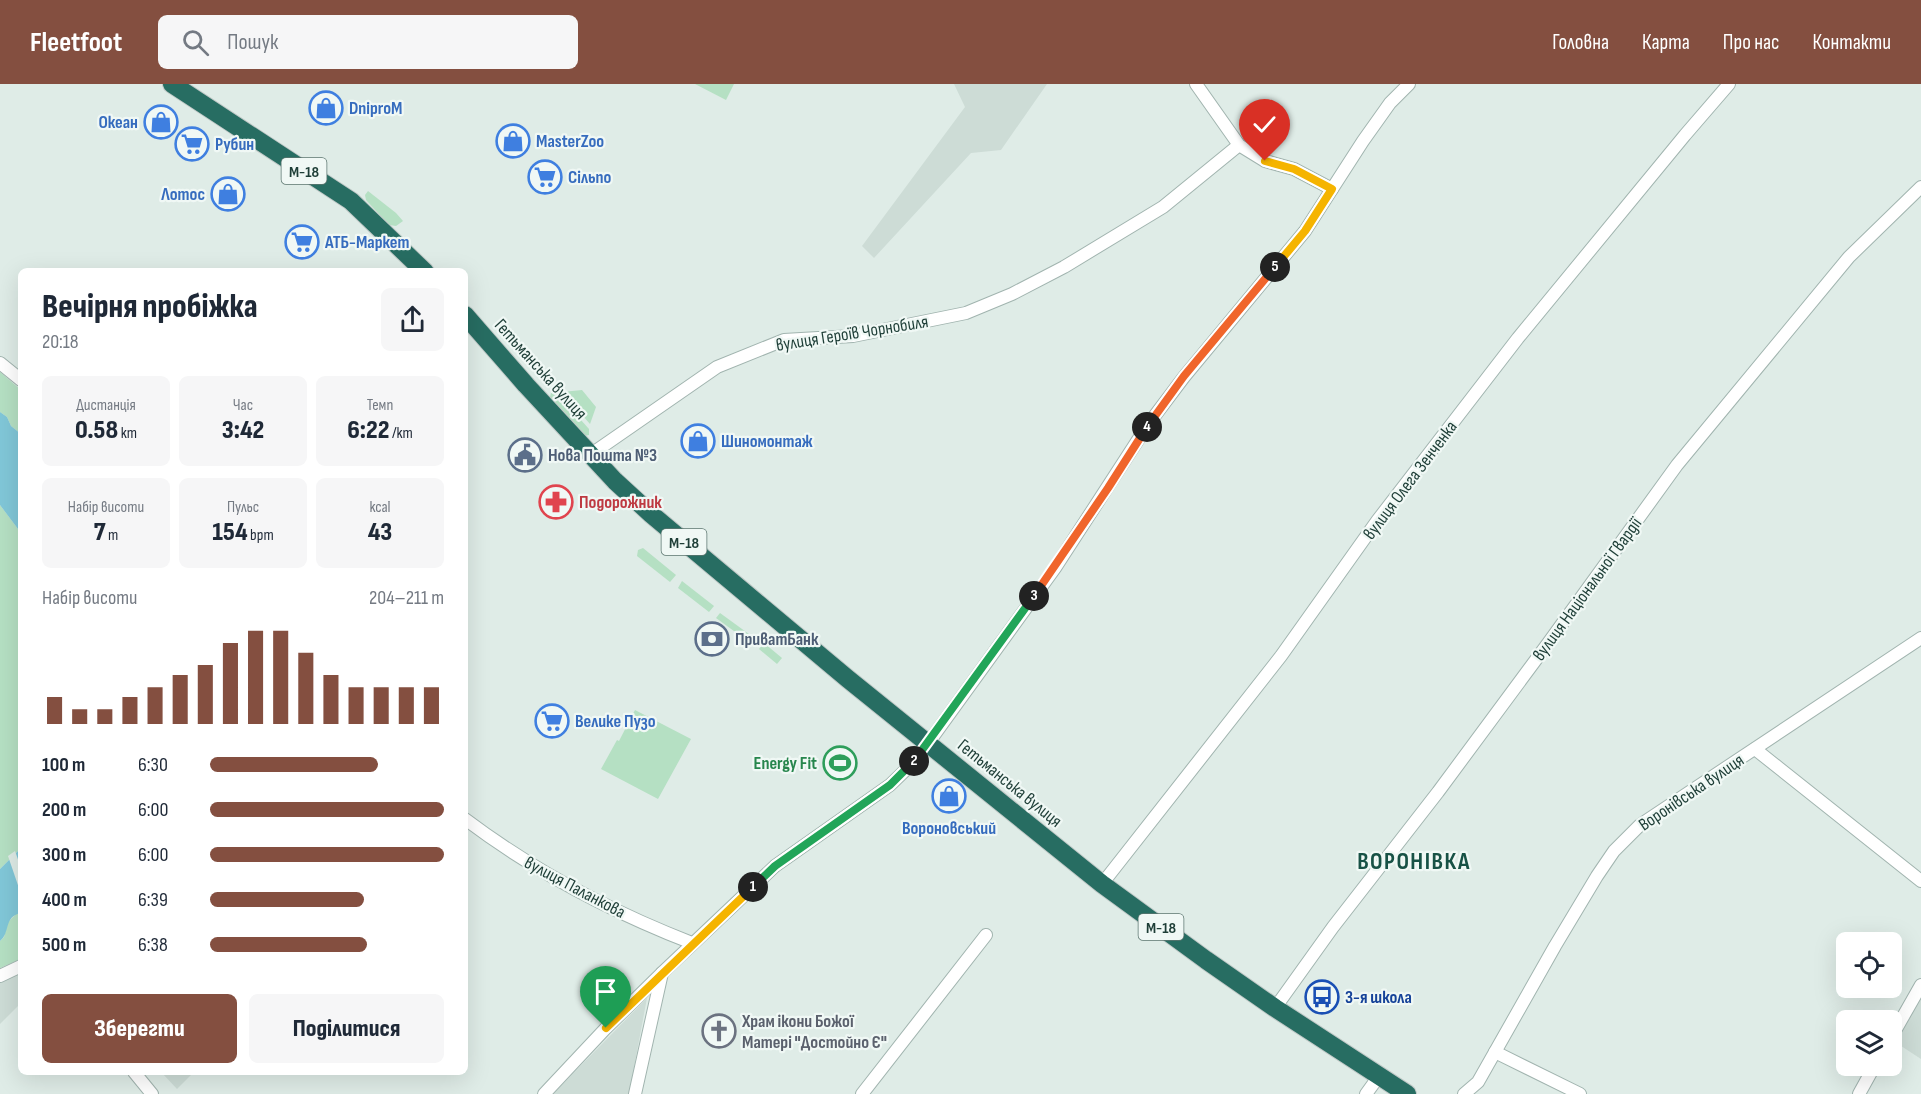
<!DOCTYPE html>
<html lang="uk">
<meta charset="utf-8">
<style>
body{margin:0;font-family:"Sofia Sans Condensed",sans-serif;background:#f6f6f7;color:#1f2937;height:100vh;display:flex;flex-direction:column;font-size:22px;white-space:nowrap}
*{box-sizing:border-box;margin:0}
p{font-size:20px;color:#747a83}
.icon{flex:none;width:33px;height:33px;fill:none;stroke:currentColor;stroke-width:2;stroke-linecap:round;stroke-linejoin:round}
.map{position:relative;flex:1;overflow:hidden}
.drawer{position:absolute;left:18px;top:184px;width:450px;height:807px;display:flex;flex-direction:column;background:#fff;border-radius:9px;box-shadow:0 6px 24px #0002}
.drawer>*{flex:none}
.tools{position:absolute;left:1836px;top:848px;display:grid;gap:12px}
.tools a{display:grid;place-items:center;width:66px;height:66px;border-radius:9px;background:#fff;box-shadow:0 6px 24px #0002;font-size:30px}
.pin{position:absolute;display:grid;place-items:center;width:51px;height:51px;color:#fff;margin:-62px -26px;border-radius:50% 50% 50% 0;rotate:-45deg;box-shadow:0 0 6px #0007}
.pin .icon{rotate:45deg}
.km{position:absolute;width:30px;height:30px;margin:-15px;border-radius:50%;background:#222;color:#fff;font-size:16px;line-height:30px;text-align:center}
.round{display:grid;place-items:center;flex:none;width:63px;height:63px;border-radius:9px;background:#f6f6f7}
.headline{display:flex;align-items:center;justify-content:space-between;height:102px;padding:0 24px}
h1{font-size:33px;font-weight:800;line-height:45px}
.metrics{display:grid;grid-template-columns:repeat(3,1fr);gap:9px;height:102px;padding:6px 24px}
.metrics div{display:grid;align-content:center;border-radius:9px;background:#f6f6f7;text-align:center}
.metrics b{font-size:26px;font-weight:800}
.metrics small{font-size:16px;font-weight:400}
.metrics p{font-size:16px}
.chart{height:168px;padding:12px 24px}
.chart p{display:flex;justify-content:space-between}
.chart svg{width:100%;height:108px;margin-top:6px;stroke:#844f40;stroke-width:6}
.cta{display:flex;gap:12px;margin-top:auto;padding:12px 24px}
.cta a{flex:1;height:69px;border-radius:9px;background:#844f40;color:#fff;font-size:24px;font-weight:800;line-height:69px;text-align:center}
.cta a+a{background:#f6f6f7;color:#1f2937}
ul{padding:0 24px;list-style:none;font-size:20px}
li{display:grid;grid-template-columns:96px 72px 1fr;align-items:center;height:45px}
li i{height:15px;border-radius:8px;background:#844f40}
header{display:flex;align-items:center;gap:36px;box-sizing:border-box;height:84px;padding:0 30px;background:#844f40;color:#fff}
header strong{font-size:28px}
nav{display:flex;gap:33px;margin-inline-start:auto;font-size:21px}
.search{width:420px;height:54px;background:#f6f6f7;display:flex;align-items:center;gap:15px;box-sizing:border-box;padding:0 21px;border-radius:9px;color:#747a83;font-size:22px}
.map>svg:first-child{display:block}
.built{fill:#cddcd6}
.green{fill:#b5e0c3}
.water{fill:#81c7d8}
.pier{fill:#dfece7}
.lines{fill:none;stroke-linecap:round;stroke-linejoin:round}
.street-casing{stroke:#a1b4af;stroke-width:14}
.highway-casing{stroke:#c0c9c7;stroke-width:20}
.street{stroke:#fff;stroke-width:12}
.highway{stroke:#276d62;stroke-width:18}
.split-1-casing{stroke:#fff;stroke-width:12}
.split-2-casing{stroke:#fff;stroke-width:12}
.split-3-casing{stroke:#fff;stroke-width:12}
.split-4-casing{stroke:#fff;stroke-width:12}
.split-5-casing{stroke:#fff;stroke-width:12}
.split-6-casing{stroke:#fff;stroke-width:12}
.split-1{stroke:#f5b400;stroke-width:8}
.split-2{stroke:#22a559;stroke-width:8}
.split-3{stroke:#22a559;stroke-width:8}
.split-4{stroke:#f0652b;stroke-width:8}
.split-5{stroke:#f0652b;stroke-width:8}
.split-6{stroke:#f5b400;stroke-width:8}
.labels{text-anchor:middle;stroke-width:4.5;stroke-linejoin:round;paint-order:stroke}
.shield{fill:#f0f8f5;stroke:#5d7670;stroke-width:1.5}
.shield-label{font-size:16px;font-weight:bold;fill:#1e3e37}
.shop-label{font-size:18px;font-weight:bold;fill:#366cbe;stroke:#f0f8f5;text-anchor:start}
.street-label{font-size:18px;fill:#1e3e37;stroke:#f0f8f5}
.service-label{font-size:18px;font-weight:bold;fill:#4e5e75;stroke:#f0f8f5;text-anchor:start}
.health-label{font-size:18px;font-weight:bold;fill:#be3a42;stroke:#f0f8f5;text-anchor:start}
.leisure-label{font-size:18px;font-weight:bold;fill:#27864d;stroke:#f0f8f5;text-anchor:end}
.transit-label{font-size:18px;font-weight:bold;fill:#164399;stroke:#f0f8f5;text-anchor:start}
.worship-label{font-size:18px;font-weight:bold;fill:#5b616d;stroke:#f0f8f5;text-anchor:start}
.district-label{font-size:24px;font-weight:bold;letter-spacing:1.5px;fill:#185246;stroke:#f0f8f5}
</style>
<header>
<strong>Fleetfoot</strong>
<div class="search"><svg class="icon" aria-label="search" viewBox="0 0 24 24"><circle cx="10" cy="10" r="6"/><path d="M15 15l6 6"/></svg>Пошук</div>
<nav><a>Головна</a><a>Карта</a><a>Про нас</a><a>Контакти</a></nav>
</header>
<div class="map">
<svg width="1921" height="1010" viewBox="0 0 1921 1010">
<rect width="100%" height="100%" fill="#dfece7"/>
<g class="built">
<path d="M954,0H1047L1001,66L971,69L874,174L862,162L965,23Z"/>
<path d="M21,886V919L0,940V896Z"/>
<path d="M1921,913V975L1895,958Z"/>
<path d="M647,914L629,1010H553Z"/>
<path d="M162,989H193L177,1005Z"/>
</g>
<g class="green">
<path d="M695,0H734L726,16Z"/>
<path d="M368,107L396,129L403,137L396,142L389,141L366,116L365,111Z"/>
<path d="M0,288L21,306V350L11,342L7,333L0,328Z"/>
<path d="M582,306L596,323L590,340L562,308Z"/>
<path d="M556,308L589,345V351L584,352L550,313L551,309Z"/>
<path d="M0,421L21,449V764L0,785Z"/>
<path d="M643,464L676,491L670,498L637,472L638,466Z"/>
<path d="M682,497L714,522L709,528L678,504Z"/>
<path d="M720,529L753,553L749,558L716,534Z"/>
<path d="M764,559L782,574L777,580L759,565Z"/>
<path d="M635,626L691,655L658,715L601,685L617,656L619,657Z"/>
<path d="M17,829H21V875L0,884V857L4,853L8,838Z"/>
</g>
<g class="water">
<path d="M0,328L7,333L11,342L21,350V449L0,421Z"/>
<path d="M21,764V829C3,833 11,848 0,857V785Z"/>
</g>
<path class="pier" d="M15,767L21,784V810L8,772Z"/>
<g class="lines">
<defs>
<g id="street">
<path d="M1196,0L1239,61L1265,77L1294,85L1332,105"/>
<path d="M0,279L21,296"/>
<path d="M590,371L717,283L784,256L853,252L966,229L1012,210L1064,183L1163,123L1239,61"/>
<path d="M1755,665L1921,797"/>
<path d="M465,735C534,787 612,828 692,859"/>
<path d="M1102,800L1281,572L1377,437L1518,254L1685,51L1729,0"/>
<path d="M0,892L21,882"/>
<path d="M1275,924L1333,843L1438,708L1549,558L1677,381L1849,173L1921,103"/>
<path d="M1892,952L1921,901"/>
<path d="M1495,968L1580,1010"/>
<path d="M134,988L152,1010"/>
<path d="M544,1010L606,944L663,888L775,782L890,701L916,676L1055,484L1147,342L1184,293L1305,147L1363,57L1390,19L1409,0"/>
<path d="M635,1010L662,889"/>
<path d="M862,1010L986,851"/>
<path d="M1366,1010L1379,992"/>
<path d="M1464,1010L1478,998L1555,862L1597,792L1614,767L1640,741L1921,554"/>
<path d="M1859,1010L1875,981"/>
</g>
<g id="highway">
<path d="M172,0L351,117L425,188"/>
<path d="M465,231L526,301L615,397L651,430L848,595L1102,800L1206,876L1275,924L1407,1010"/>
</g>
</defs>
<use href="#street" class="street-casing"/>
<use href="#highway" class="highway-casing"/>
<use href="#street" class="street"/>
<use href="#highway" class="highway"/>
</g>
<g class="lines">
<defs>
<path id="split-1" d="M606,944L753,803"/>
<path id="split-2" d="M753,803L775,782L890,701L914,677"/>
<path id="split-3" d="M914,677L1034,512"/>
<path id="split-4" d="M1034,512L1108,404L1147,343"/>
<path id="split-5" d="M1147,343L1184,292L1275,183"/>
<path id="split-6" d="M1265,77L1294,85L1332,105L1305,147L1275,183"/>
</defs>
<use href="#split-1" class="split-1-casing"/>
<use href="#split-2" class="split-2-casing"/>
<use href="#split-3" class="split-3-casing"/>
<use href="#split-4" class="split-4-casing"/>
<use href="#split-5" class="split-5-casing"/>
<use href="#split-6" class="split-6-casing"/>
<use href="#split-1" class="split-1"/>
<use href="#split-2" class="split-2"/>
<use href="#split-3" class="split-3"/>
<use href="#split-4" class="split-4"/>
<use href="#split-5" class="split-5"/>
<use href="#split-6" class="split-6"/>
</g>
<defs>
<symbol id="shop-ring" viewBox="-11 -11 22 22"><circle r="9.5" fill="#f0f8f5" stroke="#3f7fe0" stroke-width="1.5"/><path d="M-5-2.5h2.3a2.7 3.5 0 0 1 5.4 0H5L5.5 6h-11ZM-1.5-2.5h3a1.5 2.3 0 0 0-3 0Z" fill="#3f7fe0"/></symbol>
<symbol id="supermarket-ring" viewBox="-11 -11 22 22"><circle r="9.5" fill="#f0f8f5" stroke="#3f7fe0" stroke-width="1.5"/><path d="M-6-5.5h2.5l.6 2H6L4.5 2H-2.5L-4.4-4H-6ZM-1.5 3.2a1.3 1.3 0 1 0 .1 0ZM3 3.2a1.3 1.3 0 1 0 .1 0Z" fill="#3f7fe0"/></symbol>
<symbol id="civic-ring" viewBox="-11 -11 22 22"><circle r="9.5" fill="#f0f8f5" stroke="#5c6f8a" stroke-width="1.5"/><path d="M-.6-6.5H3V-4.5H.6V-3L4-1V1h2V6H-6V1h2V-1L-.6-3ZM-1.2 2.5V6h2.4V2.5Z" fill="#5c6f8a"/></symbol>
<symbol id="pharmacy-ring" viewBox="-11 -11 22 22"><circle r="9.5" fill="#f0f8f5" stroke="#e0444e" stroke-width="1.5"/><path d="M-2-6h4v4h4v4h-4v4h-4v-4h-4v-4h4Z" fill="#e0444e"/></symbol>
<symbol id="bank-ring" viewBox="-11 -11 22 22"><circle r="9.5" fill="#f0f8f5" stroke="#5c6f8a" stroke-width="1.5"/><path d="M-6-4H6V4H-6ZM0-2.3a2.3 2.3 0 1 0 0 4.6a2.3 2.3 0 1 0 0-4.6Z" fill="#5c6f8a"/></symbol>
<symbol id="stadium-ring" viewBox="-11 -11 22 22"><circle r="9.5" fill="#f0f8f5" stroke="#2e9e5b" stroke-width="1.5"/><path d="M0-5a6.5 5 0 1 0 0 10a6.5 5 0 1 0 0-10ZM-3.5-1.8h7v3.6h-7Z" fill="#2e9e5b"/></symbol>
<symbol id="bus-ring" viewBox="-11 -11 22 22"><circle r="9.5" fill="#f0f8f5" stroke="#1a4fb4" stroke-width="1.5"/><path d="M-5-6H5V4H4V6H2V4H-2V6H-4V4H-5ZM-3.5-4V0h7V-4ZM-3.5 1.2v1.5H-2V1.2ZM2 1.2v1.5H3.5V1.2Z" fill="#1a4fb4"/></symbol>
<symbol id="church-ring" viewBox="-11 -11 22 22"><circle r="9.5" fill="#f0f8f5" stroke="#6b7280" stroke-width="1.5"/><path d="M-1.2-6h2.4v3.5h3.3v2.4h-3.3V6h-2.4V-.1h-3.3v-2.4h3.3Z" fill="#6b7280"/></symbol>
</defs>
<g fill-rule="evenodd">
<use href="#shop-ring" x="307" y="5" width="38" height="38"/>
<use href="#shop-ring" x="142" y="19" width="38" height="38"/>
<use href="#shop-ring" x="494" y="38" width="38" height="38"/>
<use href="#supermarket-ring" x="173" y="41" width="38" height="38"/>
<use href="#supermarket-ring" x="526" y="74" width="38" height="38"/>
<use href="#shop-ring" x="209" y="91" width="38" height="38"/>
<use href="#supermarket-ring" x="283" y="139" width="38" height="38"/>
<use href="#shop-ring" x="679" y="338" width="38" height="38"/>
<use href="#civic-ring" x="506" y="352" width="38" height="38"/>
<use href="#pharmacy-ring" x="537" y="399" width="38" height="38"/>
<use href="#bank-ring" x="693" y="536" width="38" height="38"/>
<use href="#supermarket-ring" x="533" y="618" width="38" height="38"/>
<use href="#stadium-ring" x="821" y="660" width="38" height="38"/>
<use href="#shop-ring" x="930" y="693" width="38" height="38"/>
<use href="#bus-ring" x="1303" y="894" width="38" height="38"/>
<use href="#church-ring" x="700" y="928" width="38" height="38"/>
</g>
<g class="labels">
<g class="shield">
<rect x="281.5" y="74" width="45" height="26" rx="4.5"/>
<rect x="661.5" y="445" width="45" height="26" rx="4.5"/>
<rect x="1138.5" y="830" width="45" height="26" rx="4.5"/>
</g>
<g class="shield-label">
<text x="304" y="93">М-18</text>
<text x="684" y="464">М-18</text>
<text x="1161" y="849">М-18</text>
</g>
<g class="shop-label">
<text x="349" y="30">DniproM</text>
<text x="138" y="44" text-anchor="end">Океан</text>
<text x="536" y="63">MasterZoo</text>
<text x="215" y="66">Рубин</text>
<text x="568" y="99">Сільпо</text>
<text x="205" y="116" text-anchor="end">Лотос</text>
<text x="325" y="164">АТБ-Маркет</text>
<text x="721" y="363">Шиномонтаж</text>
<text x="575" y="643">Велике Пузо</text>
<text x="949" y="750" text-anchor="middle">Вороновський</text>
</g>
<g class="street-label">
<text transform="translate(852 249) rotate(-9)" y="6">вулиця Героїв Чорнобиля</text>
<text transform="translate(541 285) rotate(48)" y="6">Гетьманська вулиця</text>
<text transform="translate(1410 396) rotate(-53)" y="6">вулиця Олега Зенченка</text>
<text transform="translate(1587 505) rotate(-54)" y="6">вулиця Національної Гвардії</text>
<text transform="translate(1010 699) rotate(39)" y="6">Гетьманська вулиця</text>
<text transform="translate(1691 708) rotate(-34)" y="6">Воронівська вулиця</text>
<text transform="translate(575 803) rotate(28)" y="6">вулиця Паланкова</text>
</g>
<g class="service-label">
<text x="548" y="377">Нова Пошта №3</text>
<text x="735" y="561">ПриватБанк</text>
</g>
<g class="health-label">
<text x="579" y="424">Подорожник</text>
</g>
<g class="leisure-label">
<text x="817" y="685">Energy Fit</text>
</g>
<g class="transit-label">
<text x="1345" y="919">3-я школа</text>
</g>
<g class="worship-label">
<text x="742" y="943">Храм ікони Божої<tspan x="742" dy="21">Матері "Достойно Є"</tspan></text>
</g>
<g class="district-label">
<text x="1414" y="785">ВОРОНІВКА</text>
</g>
</g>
</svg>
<div class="tools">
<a><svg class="icon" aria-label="locate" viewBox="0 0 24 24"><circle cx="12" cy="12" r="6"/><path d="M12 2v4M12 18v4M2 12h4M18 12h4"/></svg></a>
<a><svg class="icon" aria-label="layers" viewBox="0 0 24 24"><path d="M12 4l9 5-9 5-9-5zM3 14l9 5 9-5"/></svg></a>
</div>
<div class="pin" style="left:606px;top:944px;background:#1e9e55"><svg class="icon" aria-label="arrive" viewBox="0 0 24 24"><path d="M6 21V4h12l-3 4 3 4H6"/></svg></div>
<div class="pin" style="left:1265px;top:77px;background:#d93025"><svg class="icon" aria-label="check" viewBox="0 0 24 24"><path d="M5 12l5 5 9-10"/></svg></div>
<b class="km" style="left:753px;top:803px">1</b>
<b class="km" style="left:914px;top:677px">2</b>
<b class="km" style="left:1034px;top:512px">3</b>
<b class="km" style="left:1147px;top:343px">4</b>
<b class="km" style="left:1275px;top:183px">5</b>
<section class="drawer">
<div class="headline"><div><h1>Вечірня пробіжка</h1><p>20:18</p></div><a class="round"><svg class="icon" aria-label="share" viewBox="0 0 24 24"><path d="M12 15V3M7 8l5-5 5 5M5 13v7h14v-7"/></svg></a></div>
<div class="metrics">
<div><p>Дистанція</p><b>0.58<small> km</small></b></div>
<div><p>Час</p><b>3:42</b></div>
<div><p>Темп</p><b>6:22<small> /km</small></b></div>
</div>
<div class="metrics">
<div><p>Набір висоти</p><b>7<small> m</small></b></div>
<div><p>Пульс</p><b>154<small> bpm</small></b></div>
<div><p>kcal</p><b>43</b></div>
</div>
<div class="chart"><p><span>Набір висоти</span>204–211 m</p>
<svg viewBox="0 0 160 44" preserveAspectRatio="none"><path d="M5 44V33M15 44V38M25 44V38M35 44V33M45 44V29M55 44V24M65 44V20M75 44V11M85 44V6M95 44V6M105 44V15M115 44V24M125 44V29M135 44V29M145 44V29M155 44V29"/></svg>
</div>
<ul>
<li><b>100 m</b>6:30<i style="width:72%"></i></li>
<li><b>200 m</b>6:00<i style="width:100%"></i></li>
<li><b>300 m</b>6:00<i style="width:100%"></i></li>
<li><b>400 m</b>6:39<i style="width:66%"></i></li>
<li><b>500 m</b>6:38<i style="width:67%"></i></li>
</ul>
<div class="cta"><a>Зберегти</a><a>Поділитися</a></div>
</section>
</div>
